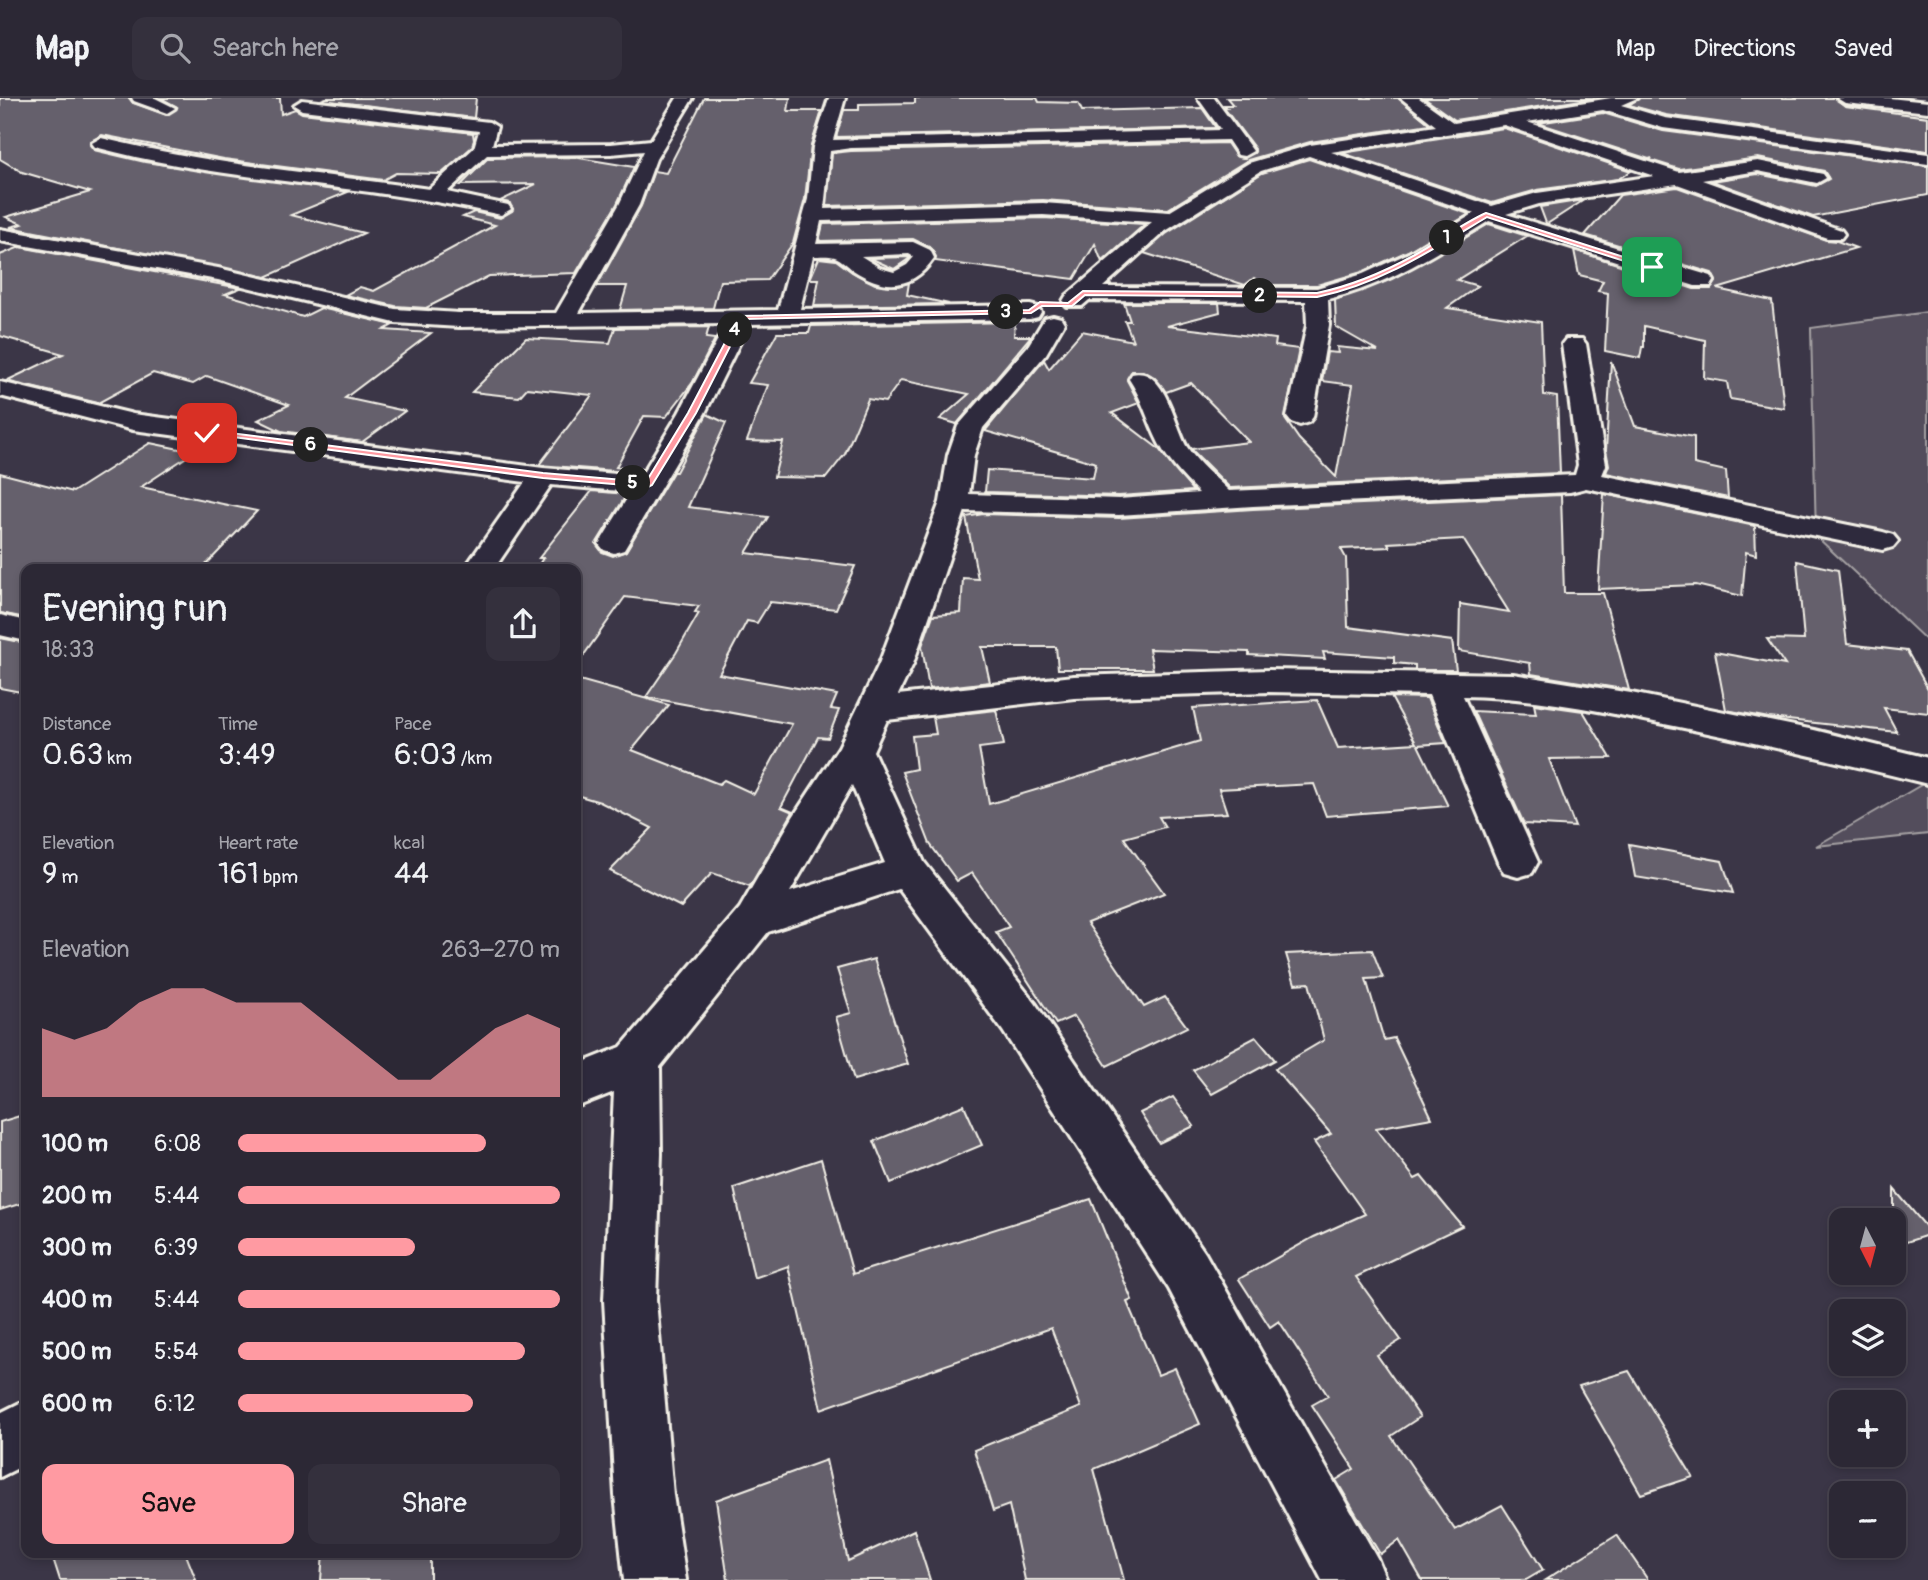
<!DOCTYPE html>
<meta charset="utf-8">
<style>
body{margin:0;font-family:Pangolin,sans-serif;background:#34303d;color:#f1f3f6;height:100vh;display:flex;flex-direction:column;font-size:26px;white-space:nowrap}
*{box-sizing:border-box;margin:0}
p{font-size:23px;color:#a6a6ad}
.icon{flex:none;width:38px;height:38px;fill:none;stroke:currentColor;stroke-width:2;stroke-linecap:round;stroke-linejoin:round}
.map{position:relative;flex:1;overflow:hidden}
.panel{position:absolute;left:21px;top:466px;width:560px;height:994px;display:flex;flex-direction:column;background:#2c2835;border-radius:14px;box-shadow:0 4px 10px #0003,0 0 0 2px #484450}
.panel>*{flex:none}
.needle{width:46px;rotate:174deg}
.buttons{position:absolute;left:1829px;top:1110px;display:grid;gap:14px}
.buttons a{display:grid;place-items:center;width:77px;height:77px;border-radius:14px;background:#2c2835;box-shadow:0 4px 10px #0003,0 0 0 2px #484450;font-size:35px}
.pin{position:absolute;display:grid;place-items:center;width:60px;height:60px;color:#fff;margin:-30px;border-radius:14px;box-shadow:0 4px 10px #0006}
.km{position:absolute;width:35px;height:35px;margin:-18px;border-radius:50%;background:#222;color:#fff;font-size:19px;line-height:35px;text-align:center}
.round{display:grid;place-items:center;flex:none;width:74px;height:74px;border-radius:14px;background:#34303d}
.summary{display:flex;align-items:center;justify-content:space-between;height:119px;padding:0 21px}
h1{font-size:38px;font-weight:600;line-height:52px}
.metrics{display:grid;grid-template-columns:repeat(3,1fr);gap:10px;height:119px;padding:7px 21px}
.metrics div{display:grid;align-content:center}
.metrics b{font-size:30px;font-weight:600}
.metrics small{font-size:19px;font-weight:400}
.metrics p{font-size:19px}
.chart{height:196px;padding:14px 21px}
.chart p{display:flex;justify-content:space-between}
.chart svg{width:100%;height:126px;margin-top:7px;fill:#ff9aa2;opacity:.7}
.cta{display:flex;gap:14px;margin-top:auto;padding:14px 21px}
.cta a{flex:1;height:80px;border-radius:14px;background:#ff9aa2;color:#111;font-size:28px;font-weight:600;line-height:80px;text-align:center}
.cta a+a{background:#34303d;color:#f1f3f6}
ul{padding:0 21px;list-style:none;font-size:23px}
li{display:grid;grid-template-columns:112px 84px 1fr;align-items:center;height:52px}
li i{height:18px;border-radius:9px;background:#ff9aa2}
header{display:flex;align-items:center;gap:42px;box-sizing:border-box;height:98px;padding:0 35px;background:#2c2835;border-bottom:2px solid #484450}
header strong{font-size:33px}
nav{display:flex;gap:38px;margin-inline-start:auto;font-size:24px}
.search{width:490px;height:63px;background:#34303d;display:flex;align-items:center;gap:18px;box-sizing:border-box;padding:0 24px;border-radius:14px;color:#a6a6ad;font-size:26px}
.map>svg:first-child{display:block}
.green{fill:#534e5c;stroke:#a4a0a2;stroke-width:2}
.building{fill:#65616c;stroke:#f4f1e8;stroke-width:2}
.lines{fill:none;stroke-linecap:round;stroke-linejoin:round}
.minor-casing{stroke:#f4f1e8;stroke-width:6}
.minor{fill:#2f2a3d;fill-rule:evenodd}
.route{fill:#ff9aa2;stroke:#fff;stroke-width:2}
</style>
<header>
<strong>Map</strong>
<div class="search"><svg class="icon" aria-label="search" viewBox="0 0 24 24"><circle cx="10" cy="10" r="6"/><path d="M15 15l6 6"/></svg>Search here</div>
<nav><a>Map</a><a>Directions</a><a>Saved</a></nav>
</header>
<div class="map">
<svg width="1928" height="1482" viewBox="0 0 1928 1482">
<rect width="100%" height="100%" fill="#3b3647"/>
<filter id="ink" filterUnits="userSpaceOnUse"><feTurbulence type="fractalNoise" baseFrequency=".0143" numOctaves="2"/><feDisplacementMap in="SourceGraphic" scale="14" xChannelSelector="R" yChannelSelector="G"/><feConvolveMatrix kernelMatrix="1 2 1 2 8 2 1 2 1" color-interpolation-filters="sRGB"/></filter>
<g filter="url(#ink)">
<g class="green">
<path d="M1928,214V544L1816,438L1811,230Z"/>
<path d="M1928,683V736L1816,748Z"/>
</g>
<g class="building">
<path d="M0,0H129L133,5L166,17L177,9L161,0H280L281,16L295,11L302,15L473,35L474,42L472,49L441,76L396,75L383,82L224,61L102,37L91,43L90,47L94,52L145,64L348,94L291,117L364,135L266,179L10,129L22,126L6,119L90,94L22,74L0,61Z"/>
<path d="M326,0H476L474,20L321,2Z"/>
<path d="M704,0H790L788,13H822L811,48L805,101L793,145L767,182L720,183L713,210L620,212L627,188H597L641,108L654,73L666,75Z"/>
<path d="M915,0H1037L1039,4L1078,5L1082,13L1202,10L1216,30L836,39L844,12H859V6L915,5Z"/>
<path d="M1227,0H1398L1430,26L1310,44L1248,62L1168,111L1043,102L827,108L832,55L851,53L1227,45L1236,58L1245,60L1254,55L1255,51L1224,10H1227L1224,7H1233Z"/>
<path d="M1424,0H1594L1455,22Z"/>
<path d="M1639,0H1835L1845,8L1928,19V53L1666,17L1629,7Z"/>
<path d="M1603,15L1663,33L1928,68V97L1813,119L1712,83L1758,76L1816,88L1829,81L1824,73L1758,60L1679,71L1650,62L1652,60L1649,61L1538,25Z"/>
<path d="M1504,30L1631,73L1618,81L1537,92L1492,105L1342,55Z"/>
<path d="M573,59L634,69L617,106L576,175L489,178L426,210L395,208L345,197L360,189L374,193L495,127L463,119L474,114L500,120L512,113L510,105L500,103L536,86L461,87L488,60Z"/>
<path d="M1309,61L1469,116L1408,153L1362,174L1317,187H1266L1254,180L1245,187L1144,155L1166,136L1262,75Z"/>
<path d="M1677,89L1826,142L1837,143L1856,150L1717,191L1772,203L1784,310L1730,301L1727,284L1704,280L1705,242L1644,228V249H1642L1640,260L1605,253L1608,195L1598,193L1603,183L1579,177L1574,152L1694,191H1711L1716,184L1712,175L1585,137L1620,97Z"/>
<path d="M1584,102L1547,126L1546,125L1540,109Z"/>
<path d="M1043,120L1145,126L1102,164L1095,146L1074,181L935,163L936,159L931,150L913,141L819,143L823,126Z"/>
<path d="M1489,126L1527,138L1457,182L1478,188L1447,210L1541,224L1544,297L1557,299L1560,375L1230,390L1191,351L1249,344L1191,285L1166,294L1154,279L1143,273H1132L1127,282L1139,305L1112,315L1159,351L1193,393L1119,398L985,394L987,372L1093,380L1096,365L985,333L1044,262L1049,271L1082,233L1133,243L1125,223H1130L1124,205H1219L1220,214L1167,228L1276,241L1275,248L1299,251L1285,321L1299,341L1336,379L1353,287L1322,283L1327,254L1338,255L1337,249L1378,253L1336,229L1335,202L1392,181Z"/>
<path d="M20,149L240,190L225,196L303,219L321,210L393,227L384,232L431,235L345,300L405,313L362,344L281,333L258,322L289,307L207,278L193,286L153,275L98,305L6,283L63,256L0,238V157Z"/>
<path d="M819,160L836,162L852,174L875,186L897,188L909,185L907,197L949,206L814,208L819,181H810Z"/>
<path d="M870,160L908,159L910,160L894,171Z"/>
<path d="M1015,224L1014,238H1031L957,326L940,321L969,296L901,282L885,304L868,301L845,356L826,380L774,379L783,344L747,343L768,287L749,285L777,235H809L811,228Z"/>
<path d="M709,229L706,240L715,241L693,284L666,319L644,318L616,369L642,371L640,375L539,367L592,297L527,290L519,299L472,294L526,240L610,245L615,230Z"/>
<path d="M1611,263L1635,328L1694,339V366L1726,373L1728,400L1606,375L1609,367L1606,352Z"/>
<path d="M707,316L726,325L688,409L768,419L746,455L855,468L836,511L770,504L757,525L747,523L719,576L837,597L831,611L839,612L828,640L818,639L781,709L793,714L750,788L712,775L681,809L610,773L652,730L600,704L576,697V581L669,607L632,652L719,686L724,682L754,696L792,626L646,599L676,555L699,515L695,514L699,508L625,499L576,568V471H536L543,460H539L592,393L627,396L596,446L602,454L613,458L626,453L673,374H676Z"/>
<path d="M150,345L194,354L141,389L257,413L202,471H26V520L0,515V375L73,394Z"/>
<path d="M1604,396L1755,428L1756,457L1746,454L1742,498L1696,487L1598,491Z"/>
<path d="M1561,397L1564,495H1603L1629,592L1531,576L1530,565L1459,553L1460,506L1509,514L1463,441L1388,445L1390,449L1341,451L1346,460L1348,529L1452,543L1456,572H1415V567L1394,565V559L1323,554L1325,561L1249,557V554L1149,551L1153,571H1058L1056,549H982L990,584L929,591L922,548L933,517L961,515L963,480L978,481L966,419L983,416L1119,420L1253,411Z"/>
<path d="M1797,463L1838,472L1847,546L1907,553L1928,591V615L1884,610L1897,634L1769,620L1726,612L1715,554L1785,567L1767,541L1804,542Z"/>
<path d="M0,540L26,545V595L0,590Z"/>
<path d="M1391,599L1427,600L1446,645L1418,647L1448,708L1326,718L1314,686L1219,691L1227,715L1159,719L1165,729L1124,740L1164,795L1087,825L1144,909L1165,899L1187,929L1107,968L1074,918L1056,926L996,834L1009,829L972,775L957,783L930,746L902,674L916,671L912,638L936,636L933,619L996,612L1004,647L979,650L989,706L1200,643L1193,610L1317,602L1338,650L1416,645Z"/>
<path d="M1534,606L1583,613L1611,660L1549,661L1575,729L1524,726L1473,613L1536,616Z"/>
<path d="M1629,746L1722,763L1733,795L1635,779Z"/>
<path d="M1372,852L1383,880L1366,881L1384,942L1394,940L1432,1020L1376,1030L1415,1081L1421,1078L1462,1128L1356,1179L1401,1242L1377,1257L1420,1319L1391,1338L1455,1432L1502,1407L1543,1472L1526,1482H1422L1399,1442L1380,1456L1336,1382L1354,1371L1312,1307L1328,1298L1279,1223L1270,1229L1239,1181L1314,1139L1365,1116L1314,1044L1331,1036L1275,971L1324,942L1309,885L1295,886L1286,856Z"/>
<path d="M874,861L908,966L854,982L836,919L851,915L837,871Z"/>
<path d="M1256,939L1275,962L1212,996L1193,972Z"/>
<path d="M1173,999L1194,1028L1159,1045L1140,1015Z"/>
<path d="M964,1007L982,1047L891,1085L874,1043Z"/>
<path d="M26,1016V1104L0,1112V1024Z"/>
<path d="M821,1061L853,1176L1091,1101L1132,1202L1127,1204L1158,1277L1175,1270L1200,1326L1094,1371L1124,1482H1025L1009,1407L993,1413L974,1352L1081,1309L1051,1230L821,1311L788,1168L754,1180L734,1090Z"/>
<path d="M1894,1091L1928,1131V1137L1894,1148Z"/>
<path d="M1629,1273L1693,1379L1641,1396L1579,1288Z"/>
<path d="M826,1362L848,1463L914,1432L930,1482H728L716,1402Z"/>
<path d="M1617,1437L1648,1482H1545Z"/>
<path d="M51,1454H185L196,1482H60Z"/>
<path d="M323,1454H430V1482H321Z"/>
</g>
<g class="lines">
<defs>
<g id="minor">
<path d="M132,0H155L175,10L167,15L134,3Z"/>
<path d="M677,0H693L656,61L639,107L579,215L778,212L808,101L813,49L829,0H845L833,42L1221,32L1198,0H1214L1253,53L1244,58L1238,57L1228,42L851,50L830,53L824,111L1043,105L1169,114L1249,65L1310,47L1436,28L1401,0H1419L1454,25L1611,0H1637L1621,7L1665,20L1928,56V66L1663,30L1603,12L1527,24L1679,74L1758,63L1823,76L1826,80L1817,85L1758,73L1702,82L1841,132L1844,136L1841,140H1827L1677,86L1539,106L1506,116L1711,178L1714,183L1711,188H1695L1489,123C1438,154 1387,188 1328,201L1329,227L1313,319L1309,324L1300,327L1291,324L1287,319L1307,227L1306,203L1089,202L1082,208H1066L1063,203L1066,198L1152,124L1043,117L821,123L816,146L913,144L930,152L934,160C912,192 885,193 853,172C848,168 841,161 835,159C829,157 819,158 813,158L800,211L1030,207L1038,209L1041,214L1038,219L1030,221L749,226L705,315L624,452L614,455L604,452L599,446L631,394L551,387L494,471H464L525,384L133,332L0,298V284L133,316L543,370L641,378L679,315L726,226L459,229L395,225L218,182L0,143V131L218,170L395,211L459,215H556L619,107L644,53L611,56L487,57L447,94L508,107L511,111L501,117C367,86 228,85 95,49L92,45L101,40C211,67 318,75 429,91L474,50L479,33L302,12L294,7L302,2L489,24L497,29L492,47L611,46L651,42ZM1504,27L1654,78L1537,95L1492,108L1331,54ZM1309,58L1475,115L1409,155L1363,176L1317,190L1103,189L1164,134L1261,73ZM909,156L914,159L907,167L894,174L880,170L861,158Z"/>
<path d="M1837,0H1889L1928,4V14L1845,5Z"/>
<path d="M1053,218L1061,220L1064,225L1046,256L983,330L974,357L969,396L1119,401L1199,395C1182,378 1165,360 1155,337C1146,317 1141,299 1129,281L1132,276C1165,268 1174,327 1187,349C1198,366 1215,379 1229,393L1575,377L1578,367L1562,246L1566,241H1582L1586,246L1606,367L1602,377L1883,434L1893,437L1898,443L1893,449L1883,452L1586,390L1570,394L1253,408L1119,417L965,413L913,566L898,597L1074,578L1269,572L1513,576L1631,595L1814,632L1928,660V686C1847,666 1766,647 1684,630C1611,615 1538,599 1463,598L1538,764L1532,775L1518,779L1504,775L1498,764L1429,597L1269,594L1074,600L887,622L873,653L924,764L1035,905L1205,1155L1377,1460L1386,1482H1322L1169,1191L1003,933L899,791L768,834L660,969L661,1056L656,1202L673,1397L686,1482H624L615,1397L604,1202L614,994L576,1009V967L621,949L740,810L793,719L839,649L879,566L940,404L948,357L958,328L1028,248L1045,220ZM852,687L885,765L790,794Z"/>
<path d="M0,517L26,523V543L0,537Z"/>
<path d="M26,1302V1366L0,1379V1315Z"/>
</g>
</defs>
<use href="#minor" class="minor-casing"/>
<use href="#minor" class="minor"/>
</g>
</g>
<path class="route" d="M1486,115L1655,169L1649,171L1487,119C1432,152 1380,186 1317,199L1085,197L1072,208H1042L1031,215L744,221L696,315L652,387L648,389L543,380L203,335L207,332L543,375L646,384L688,315L739,218L1029,212L1040,204L1068,205L1083,193L1317,195C1351,188 1384,174 1415,157C1439,144 1461,126 1486,115Z"/>
</svg>
<div class="buttons">
<a><svg class="needle" viewBox="-14 -14 28 28"><path d="M0-13l5 13h-10z" fill="#e53935"/><path d="M0 13l5-13h-10z" fill="#a6a6ad"/></svg></a>
<a><svg class="icon" aria-label="layers" viewBox="0 0 24 24"><path d="M12 4l9 5-9 5-9-5zM3 14l9 5 9-5"/></svg></a>
<a>+</a>
<a>−</a>
</div>
<div class="pin" style="left:1652px;top:169px;background:#1e9e55"><svg class="icon" aria-label="arrive" viewBox="0 0 24 24"><path d="M6 21V4h12l-3 4 3 4H6"/></svg></div>
<div class="pin" style="left:207px;top:335px;background:#d93025"><svg class="icon" aria-label="check" viewBox="0 0 24 24"><path d="M5 12l5 5 9-10"/></svg></div>
<b class="km" style="left:1447px;top:140px">1</b>
<b class="km" style="left:1260px;top:198px">2</b>
<b class="km" style="left:1006px;top:214px">3</b>
<b class="km" style="left:735px;top:232px">4</b>
<b class="km" style="left:633px;top:385px">5</b>
<b class="km" style="left:311px;top:347px">6</b>
<section class="panel">
<div class="summary"><div><h1>Evening run</h1><p>18:33</p></div><a class="round"><svg class="icon" aria-label="share" viewBox="0 0 24 24"><path d="M12 15V3M7 8l5-5 5 5M5 13v7h14v-7"/></svg></a></div>
<div class="metrics">
<div><p>Distance</p><b>0.63<small> km</small></b></div>
<div><p>Time</p><b>3:49</b></div>
<div><p>Pace</p><b>6:03<small> /km</small></b></div>
</div>
<div class="metrics">
<div><p>Elevation</p><b>9<small> m</small></b></div>
<div><p>Heart rate</p><b>161<small> bpm</small></b></div>
<div><p>kcal</p><b>44</b></div>
</div>
<div class="chart"><p><span>Elevation</span>263–270 m</p>
<svg viewBox="0 0 160 44" preserveAspectRatio="none"><path d="M0 44V20L10 24L20 20L30 11L40 6L50 6L60 11L70 11L80 11L90 20L100 29L110 38L120 38L130 29L140 20L150 15L160 20V44z"/></svg>
</div>
<ul>
<li><b>100 m</b>6:08<i style="width:77%"></i></li>
<li><b>200 m</b>5:44<i style="width:100%"></i></li>
<li><b>300 m</b>6:39<i style="width:55%"></i></li>
<li><b>400 m</b>5:44<i style="width:100%"></i></li>
<li><b>500 m</b>5:54<i style="width:89%"></i></li>
<li><b>600 m</b>6:12<i style="width:73%"></i></li>
</ul>
<div class="cta"><a>Save</a><a>Share</a></div>
</section>
</div>
